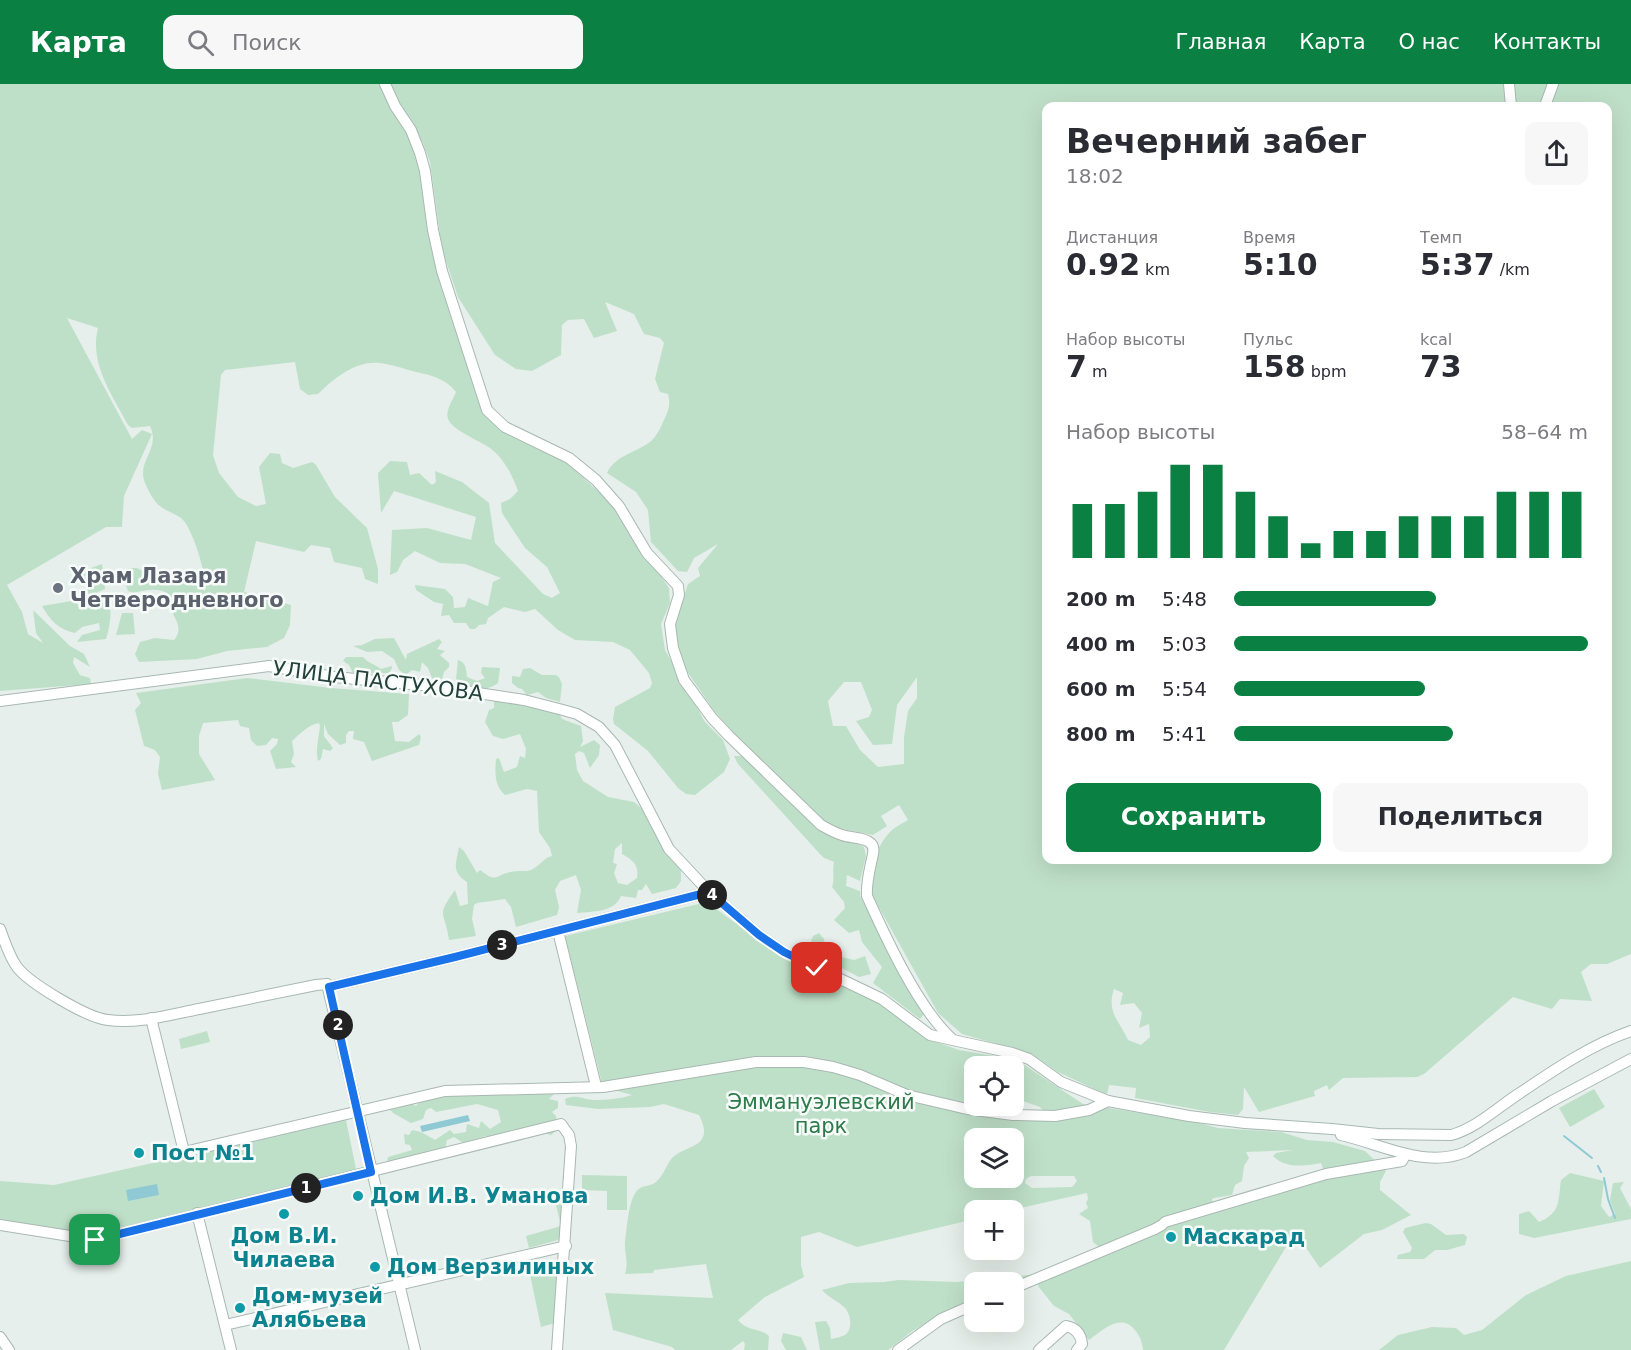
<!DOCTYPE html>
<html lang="ru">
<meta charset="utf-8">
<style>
body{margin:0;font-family:"DejaVu Sans",sans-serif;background:#f7f7f7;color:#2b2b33;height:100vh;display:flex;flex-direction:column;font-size:22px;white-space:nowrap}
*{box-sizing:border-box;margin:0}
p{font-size:20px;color:#7c7c81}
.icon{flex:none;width:33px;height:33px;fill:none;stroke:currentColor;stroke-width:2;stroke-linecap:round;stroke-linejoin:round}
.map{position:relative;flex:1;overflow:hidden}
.sheet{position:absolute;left:1042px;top:18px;width:570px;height:762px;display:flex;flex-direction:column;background:#fff;border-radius:12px;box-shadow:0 6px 24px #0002}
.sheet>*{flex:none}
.fabs{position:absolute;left:964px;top:972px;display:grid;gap:12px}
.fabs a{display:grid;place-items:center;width:60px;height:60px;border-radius:12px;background:#fff;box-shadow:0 6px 24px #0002;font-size:30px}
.pin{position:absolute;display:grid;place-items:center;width:51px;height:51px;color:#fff;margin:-26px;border-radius:12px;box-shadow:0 3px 9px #0006}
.km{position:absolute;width:30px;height:30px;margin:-15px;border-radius:50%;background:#222;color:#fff;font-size:16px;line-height:30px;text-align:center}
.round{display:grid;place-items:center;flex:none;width:63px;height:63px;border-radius:12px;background:#f7f7f7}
.summary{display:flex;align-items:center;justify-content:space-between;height:102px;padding:0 24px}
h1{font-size:33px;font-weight:700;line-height:45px}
.figures{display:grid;grid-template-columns:repeat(3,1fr);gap:9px;height:102px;padding:6px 24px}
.figures div{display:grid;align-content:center}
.figures b{font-size:30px;font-weight:700}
.figures small{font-size:16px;font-weight:400}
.figures p{font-size:16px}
.chart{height:168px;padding:12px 24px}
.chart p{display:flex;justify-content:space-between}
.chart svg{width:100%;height:108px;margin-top:6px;stroke:#0b8043;stroke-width:6}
.primary-button{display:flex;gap:12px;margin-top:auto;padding:12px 24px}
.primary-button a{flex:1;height:69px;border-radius:12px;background:#0b8043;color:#fff;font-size:24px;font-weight:700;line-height:69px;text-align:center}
.primary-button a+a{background:#f7f7f7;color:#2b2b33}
ul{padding:0 24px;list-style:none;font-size:20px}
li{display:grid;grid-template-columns:96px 72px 1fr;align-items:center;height:45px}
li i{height:15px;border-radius:8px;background:#0b8043}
header{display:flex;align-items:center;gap:36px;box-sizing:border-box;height:84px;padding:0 30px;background:#0b8043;color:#fff}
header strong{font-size:28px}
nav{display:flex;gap:33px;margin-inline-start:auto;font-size:21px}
.search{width:420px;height:54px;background:#f7f7f7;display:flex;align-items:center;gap:15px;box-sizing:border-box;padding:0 21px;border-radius:12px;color:#7c7c81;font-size:22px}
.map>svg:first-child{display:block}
.green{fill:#bfe0c8;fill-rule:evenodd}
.water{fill:#8ec9d4}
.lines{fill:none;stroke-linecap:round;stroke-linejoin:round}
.stream{stroke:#8ec9d4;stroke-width:2}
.minor-casing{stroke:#a8b8b2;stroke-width:12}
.minor{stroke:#fff;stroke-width:10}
.route-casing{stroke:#fff;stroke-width:12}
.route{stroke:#1a73e8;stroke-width:8}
.worship-dot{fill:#6b7280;stroke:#f7fbf9;stroke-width:2}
.culture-dot{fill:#0f9aa8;stroke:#f7fbf9;stroke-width:2}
.labels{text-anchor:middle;stroke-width:5;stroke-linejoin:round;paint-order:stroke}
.worship-label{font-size:21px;font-weight:bold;fill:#5b616d;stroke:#f7fbf9;text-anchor:start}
.street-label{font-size:21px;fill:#24423a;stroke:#f7fbf9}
.park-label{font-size:21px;fill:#2d7a4b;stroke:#f7fbf9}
.culture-label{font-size:21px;font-weight:bold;fill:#0d838f;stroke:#f7fbf9;text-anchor:start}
</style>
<header>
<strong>Карта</strong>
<div class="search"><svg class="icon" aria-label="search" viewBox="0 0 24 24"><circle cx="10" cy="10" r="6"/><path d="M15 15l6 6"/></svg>Поиск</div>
<nav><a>Главная</a><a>Карта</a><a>О нас</a><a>Контакты</a></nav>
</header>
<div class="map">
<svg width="1631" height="1266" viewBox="0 0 1631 1266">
<rect width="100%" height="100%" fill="#e6efeb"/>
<g class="green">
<path d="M0,0H379L407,48L419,76L435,176L477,314L487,333L502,346L564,376L614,422L669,504L670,519L661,540L665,566L705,638L723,656L730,675L724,688L695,711L686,710L678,704L648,667L614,640L613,635L615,623L650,604L652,599L649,589L630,566L613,558L575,556L558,546L535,525L525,528L504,523L488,534L486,540L479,541L475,545H470L466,539H454L449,531L441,532L443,520L434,518L416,506L415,501L445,505L453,513L454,524L465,523L468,514L488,522L493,498L501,494L465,480L440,479L415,467L403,476L397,488L390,491L392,446L427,444L471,456L476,433L394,407L381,429L378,389L390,377L407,378L410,391L419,389L432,401L436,398L435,387L462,398L489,419L495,459L543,510L552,514L560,509L547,483L525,464L502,429L501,419L510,415L518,407C512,390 504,375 490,364C480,357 452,346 448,335C445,326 453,316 456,308C446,295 431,291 416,288C404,285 391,280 379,279C356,276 333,295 318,310L308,311L300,305L295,278L225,286L221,291L213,371L219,389L238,413L256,422L266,420L259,383L270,369L280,370L282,379L293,384L312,378L316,381L335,413L367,444L378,485V500L365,495L362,484L334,478L330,464L311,461L304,468L256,457L244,508L291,521L290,541L284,554L267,563L227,567L197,575L139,578L135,570L140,558L155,554L174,556C182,547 178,539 173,530L177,521C168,501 150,505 133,509L128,507L123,493L127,484H137L151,491L186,492L205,507C207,491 194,450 184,437C178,430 167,428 160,422C154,418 148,406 145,399C136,376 161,366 150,342L132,344L128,341C112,311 89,279 98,244L67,234L132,355L142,346L152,350L124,412L122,443H106L7,501L22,528L28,550L43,559L36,549L33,526L70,562L84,570L90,583L74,573L73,579L80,591L90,594L91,600L0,607Z"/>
<path d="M389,0H1631V870L1607,880H1591L1581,888L1592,917L1560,915L1552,925L1513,913L1424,990L1417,993L1343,994L1329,1006L1327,1001L1314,1007L1315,1012L1259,1028L1244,1003L1243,1025L1238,1031L1210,1028L1135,1014L1136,1004L1109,1001L1107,1011L1058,988L1032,970L962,950L938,929L872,811C868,791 875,762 891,747C895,743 903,739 908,736L899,721L881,732L887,742L873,751L837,744L826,739L730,645L715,628L684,583L673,545L688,500L700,492L698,484L718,460L694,474L687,488L678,487L651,458L648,426L636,408L607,389C614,372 637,368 650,358C656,353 660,345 663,338C668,328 671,321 668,310L660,308L655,295L664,259L660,254L644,250L634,230L605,218L617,247L594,254L584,235L568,236L562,241L561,271L532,287L516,285L495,271L458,213L442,165L430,78L422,57ZM1047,22H1608V776H1047ZM917,593V614L908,627L904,653V680L878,683L860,666L846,642H833L828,617L844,598H861L872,626L869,633L856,637L873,661L892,660L897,621ZM1114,905L1123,909L1120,921L1134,919L1142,929L1139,944L1149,940L1150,953L1141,961L1128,956C1120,937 1106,929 1114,905Z"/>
<path d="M102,480L105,505L89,512L82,487Z"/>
<path d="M108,511C112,526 111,539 106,555L77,558L82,551L100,546L99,539L82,543L75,549C59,546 50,536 42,522L77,516L79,524L89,523Z"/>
<path d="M122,529H133L135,550L116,551Z"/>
<path d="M394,554L406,576L407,570L439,555L442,558L437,565L445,567L440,571L449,579V583L444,588L442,595L437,596L432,594L428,584L422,578L420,588L412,586L406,591L399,586L394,575L382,567L367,568L353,562L362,561L375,555Z"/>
<path d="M346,573H363C368,579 374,580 381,585L392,582V584L389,589H353L349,581L343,577Z"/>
<path d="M458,576C466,578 466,585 467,593L477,597L485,594L481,589L482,583L500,584L498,599C482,610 472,604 456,595Z"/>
<path d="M530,584L542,591H556L559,593L562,600L560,618L546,614L538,608L527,611L522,605L518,604L512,599V592L520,593L523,585Z"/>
<path d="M247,594L331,604L409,610L408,631L398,638H392L395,657L409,658L419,650L421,653L419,661L372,677L364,658L353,655L354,647H349L346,651V659L340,661L328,650L324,640V652L333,664L330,667L323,665L321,675L318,677C315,666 319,653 320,642L319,639C308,641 301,649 292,657L294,670L291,678L296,683L276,685L270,667L277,660L278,655L272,654L266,661L257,662L251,656L249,644L240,642L238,636L203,639L199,652V670L215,696L162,706L158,690L160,673L155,666L144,662L135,626L141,619L136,609Z"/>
<path d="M494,616L559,629L562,635L581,642L583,657L580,663L594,656L600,661L599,671L590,684L584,669L579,667L575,670L577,686L583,697L608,713L634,718L647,729L681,786V797L676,804L652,810L646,800L642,806H638L636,814L621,812C614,829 593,827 577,829L581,806L576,791L560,797L555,806L559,823L557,831L516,843L511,823L505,815L477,819L474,821L472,835L476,852L449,856C445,826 435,834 455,806L460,822L468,820L467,798C451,788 456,780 459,763L464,767L477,789L480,786C498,800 494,791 511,788C517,786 525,788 531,786C539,783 543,774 552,772L550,764L539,748L537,707L527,705L505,711C494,701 495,688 496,675L499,674L504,688L517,683L520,672L525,674L526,665L520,650L503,655L493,652L485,638L489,626L494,624ZM622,759V770C633,776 639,781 637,794L627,801L618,799L614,789L617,780L613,779L615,765Z"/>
<path d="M734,672H744L822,747L854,757L864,763L866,772L860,797L847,791L846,802L860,807V812L874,839L925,929L920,935L873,899L882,883L862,858L859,846L849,849L834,836L845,824L844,818L832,803C835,795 832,787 834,778L824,774L819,769L738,680Z"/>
<path d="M707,818L765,861L842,898L896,930L933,957L959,966L1017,976L1083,1020L1196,1038L1218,1044L1281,1048L1307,1056L1333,1058L1365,1067L1386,1087L1380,1098V1106L1411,1131L1382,1146L1364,1150L1320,1184L1295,1148L1224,1266H1143C1142,1257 1140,1252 1134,1245C1120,1229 1102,1247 1089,1256L1069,1230L1054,1222L1038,1202L1039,1197L1105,1168L1093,1158L1090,1137L1079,1130L1088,1124L1086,1119L1088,1115L1087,1109L1012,1126H975V1135L857,1163L819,1148L801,1153V1181L804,1193L765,1213L738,1236C748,1248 758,1243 769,1252L768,1266H744L745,1260L743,1257L731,1266H675L672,1263L613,1246L605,1209L713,1214L706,1180L654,1186L653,1189L625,1190C629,1176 624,1170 625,1158C627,1144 628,1119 636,1108C641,1101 646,1103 653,1100C663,1094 666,1081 672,1074C686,1060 716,1064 699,1031L664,1020L650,1023L598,1025L566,1021L565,1015C576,1010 582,1015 593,1016C606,1016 620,1015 632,1011L603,1003L565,852ZM975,982H1014V1022H975ZM1023,1017L1040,1023L1045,1029L1014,1030ZM975,1054H1014V1094H975ZM1293,1066L1276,1069L1273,1072C1285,1085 1306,1082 1321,1079L1326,1093L1213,1120L1212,1115L1214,1114L1232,1111L1235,1101L1242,1097L1244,1082L1249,1074L1246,1068ZM1031,1092H1074L1077,1097L1072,1103L1032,1104L1025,1099L1026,1095Z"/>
<path d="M819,849L824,855L825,864L834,865L841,873L854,876L865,872L871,890L859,893L830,878L811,857L813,852Z"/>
<path d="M207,947L210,958L181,965L179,955Z"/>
<path d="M1594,1005L1605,1023L1570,1043L1559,1024Z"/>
<path d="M551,1006L554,1010L549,1015L558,1017V1024L552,1028L556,1032L557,1046L551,1051L535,1047L530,1054L526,1051L491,1058L486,1052L463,1059L454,1053L447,1056L445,1067L391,1079L387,1077L388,1073L412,1066L410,1061L405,1060L404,1050L409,1051L412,1046L421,1048L435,1056L450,1046L454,1050L466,1048L467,1040L479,1044L481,1037L490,1045L501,1038L498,1026L477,1020L436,1028L431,1024L426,1026L423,1035L411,1039L393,1029L387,1022L406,1017L416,1022L422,1015L446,1013L451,1009Z"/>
<path d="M346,1036L356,1085L91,1151L0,1138V1097L54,1101Z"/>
<path d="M1570,1089L1604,1097L1601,1122L1609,1133L1615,1130L1610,1116L1613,1099L1624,1098L1620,1104L1631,1125V1135L1534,1154L1519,1150V1130L1529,1127L1539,1138C1561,1129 1558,1117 1561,1096Z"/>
<path d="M582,1091L627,1092V1126H607V1107L582,1106Z"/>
<path d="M560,1117H563L561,1150L558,1156L529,1164L526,1152L561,1142L556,1121H559Z"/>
<path d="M1426,1139L1431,1140L1446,1151L1464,1150L1467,1153L1465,1161L1447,1166H1435L1424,1175H1397L1398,1171L1410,1168L1412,1164L1403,1148L1405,1144Z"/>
<path d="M559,1175L555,1239L541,1243L528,1181Z"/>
<path d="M1631,1177V1266H1379L1398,1251L1432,1243L1456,1244L1464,1251L1482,1246L1526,1211L1566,1192Z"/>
<path d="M1037,1190L1014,1199L975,1198V1214L944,1228L911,1248L888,1266H820L815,1238L826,1237L830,1244L831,1255C835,1254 841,1253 845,1251C853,1246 851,1230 845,1224C838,1217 829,1214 822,1206L849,1199L884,1198L898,1196L958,1198Z"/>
<path d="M783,1249L801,1253L807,1266H786L781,1257Z"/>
</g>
<g class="water">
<path d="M468,1031L470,1037L422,1048L420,1042Z"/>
<path d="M157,1100L159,1111L128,1117L126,1106Z"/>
</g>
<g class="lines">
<g class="stream">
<path d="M1564,1052L1592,1074"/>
<path d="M1598,1082L1601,1088"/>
<path d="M1604,1094L1608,1115L1615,1134"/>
</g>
<defs>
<g id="minor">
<path d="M385,0L395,22L411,46L420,69L425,87L433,146L442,187L487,326L505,343L569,374L596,396L619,422L647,469L678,502L679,511L670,540L673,564L684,596L712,634L729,652L821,741C828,745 835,749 842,751C853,755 877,752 873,770C870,785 866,797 867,812C886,854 918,924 952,955"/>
<path d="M1509,0L1511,22"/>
<path d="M1545,22L1553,0"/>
<path d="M0,617L269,582L334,593L432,602L524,616L563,626L577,630L599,643L615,661L669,765L709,808L759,851L784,868L882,915L930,951L1012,969L1029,975L1061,998L1108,1017L1189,1032L1245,1039L1332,1045L1378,1050L1451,1051C1474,1045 1495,1026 1514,1013C1551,988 1590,961 1631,947"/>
<path d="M0,845C5,858 9,872 17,883C29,899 87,934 108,936C138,940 169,931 199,925C238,917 277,909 316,901L327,900L415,1266"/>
<path d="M558,847L596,1002"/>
<path d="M329,903L455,873L709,808"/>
<path d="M151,934L184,1068L445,1007L603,1003L756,978H804L833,983L860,991L907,1011L967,1025L1013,1031L1055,1032L1089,1026L1108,1017"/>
<path d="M1341,1051C1382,1060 1424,1085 1466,1068L1552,1017L1631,975"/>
<path d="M197,1129L231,1266"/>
<path d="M1165,1138L1326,1090L1402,1077L1406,1070"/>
<path d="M0,1141L95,1156L561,1040L569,1051L571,1062L557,1266"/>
<path d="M1014,1204L1155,1145L1162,1141"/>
<path d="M225,1241L566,1162"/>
<path d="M0,1253L9,1266"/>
<path d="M898,1266L941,1235L975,1220"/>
<path d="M1039,1266L1066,1242C1076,1244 1081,1250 1082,1260L1077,1266"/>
</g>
</defs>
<use href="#minor" class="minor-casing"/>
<use href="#minor" class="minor"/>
</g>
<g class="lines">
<defs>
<path id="route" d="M95,1156L371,1088L329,903L455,873L709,808L759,851L784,868L817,884"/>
</defs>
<use href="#route" class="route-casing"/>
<use href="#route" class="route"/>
</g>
<circle class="worship-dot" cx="58" cy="504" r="6"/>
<g class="culture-dot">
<circle cx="139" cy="1069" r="6"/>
<circle cx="358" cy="1112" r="6"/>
<circle cx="284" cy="1130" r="6"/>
<circle cx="1171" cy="1153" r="6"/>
<circle cx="375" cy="1183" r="6"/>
<circle cx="240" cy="1224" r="6"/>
</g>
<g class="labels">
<g class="worship-label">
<text x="70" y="499">Храм Лазаря<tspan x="70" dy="24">Четверодневного</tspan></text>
</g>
<g class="street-label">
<text transform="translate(378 597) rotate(7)" y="7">УЛИЦА ПАСТУХОВА</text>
</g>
<g class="park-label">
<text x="821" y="1025">Эммануэлевский<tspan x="821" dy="24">парк</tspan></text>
</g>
<g class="culture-label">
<text x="151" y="1076">Пост №1</text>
<text x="370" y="1119">Дом И.В. Уманова</text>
<text x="284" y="1159" text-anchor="middle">Дом В.И.<tspan x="284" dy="24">Чилаева</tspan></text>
<text x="1183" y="1160">Маскарад</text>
<text x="387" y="1190">Дом Верзилиных</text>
<text x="252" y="1219">Дом-музей<tspan x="252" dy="24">Алябьева</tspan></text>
</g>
</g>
</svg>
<div class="fabs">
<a><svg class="icon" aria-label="locate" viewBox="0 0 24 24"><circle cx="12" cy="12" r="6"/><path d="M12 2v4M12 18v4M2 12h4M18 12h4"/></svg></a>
<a><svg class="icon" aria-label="layers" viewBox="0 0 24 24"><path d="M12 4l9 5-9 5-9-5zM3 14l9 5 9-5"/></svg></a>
<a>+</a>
<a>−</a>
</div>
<div class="pin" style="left:95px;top:1156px;background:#1e9e55"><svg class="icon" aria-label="arrive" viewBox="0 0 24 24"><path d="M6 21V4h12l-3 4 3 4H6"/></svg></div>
<div class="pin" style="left:817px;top:884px;background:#d93025"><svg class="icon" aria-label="check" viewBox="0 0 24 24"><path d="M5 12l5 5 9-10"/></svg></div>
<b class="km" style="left:306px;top:1104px">1</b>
<b class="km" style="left:338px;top:941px">2</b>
<b class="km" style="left:502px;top:861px">3</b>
<b class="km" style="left:712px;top:811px">4</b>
<section class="sheet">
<div class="summary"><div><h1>Вечерний забег</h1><p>18:02</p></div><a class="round"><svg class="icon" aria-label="share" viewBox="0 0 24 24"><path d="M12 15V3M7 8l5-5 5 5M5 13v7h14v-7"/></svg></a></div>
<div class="figures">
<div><p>Дистанция</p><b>0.92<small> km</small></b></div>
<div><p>Время</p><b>5:10</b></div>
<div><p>Темп</p><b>5:37<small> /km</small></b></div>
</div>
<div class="figures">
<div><p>Набор высоты</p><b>7<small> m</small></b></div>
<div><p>Пульс</p><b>158<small> bpm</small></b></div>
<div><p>kcal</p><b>73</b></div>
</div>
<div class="chart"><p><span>Набор высоты</span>58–64 m</p>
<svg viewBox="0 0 160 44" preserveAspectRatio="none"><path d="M5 44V22M15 44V22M25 44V17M35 44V6M45 44V6M55 44V17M65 44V27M75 44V38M85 44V33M95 44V33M105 44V27M115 44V27M125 44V27M135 44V17M145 44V17M155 44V17"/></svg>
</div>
<ul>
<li><b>200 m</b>5:48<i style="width:57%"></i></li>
<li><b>400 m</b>5:03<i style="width:100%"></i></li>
<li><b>600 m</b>5:54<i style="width:54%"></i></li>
<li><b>800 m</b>5:41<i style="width:62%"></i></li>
</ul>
<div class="primary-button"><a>Сохранить</a><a>Поделиться</a></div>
</section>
</div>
